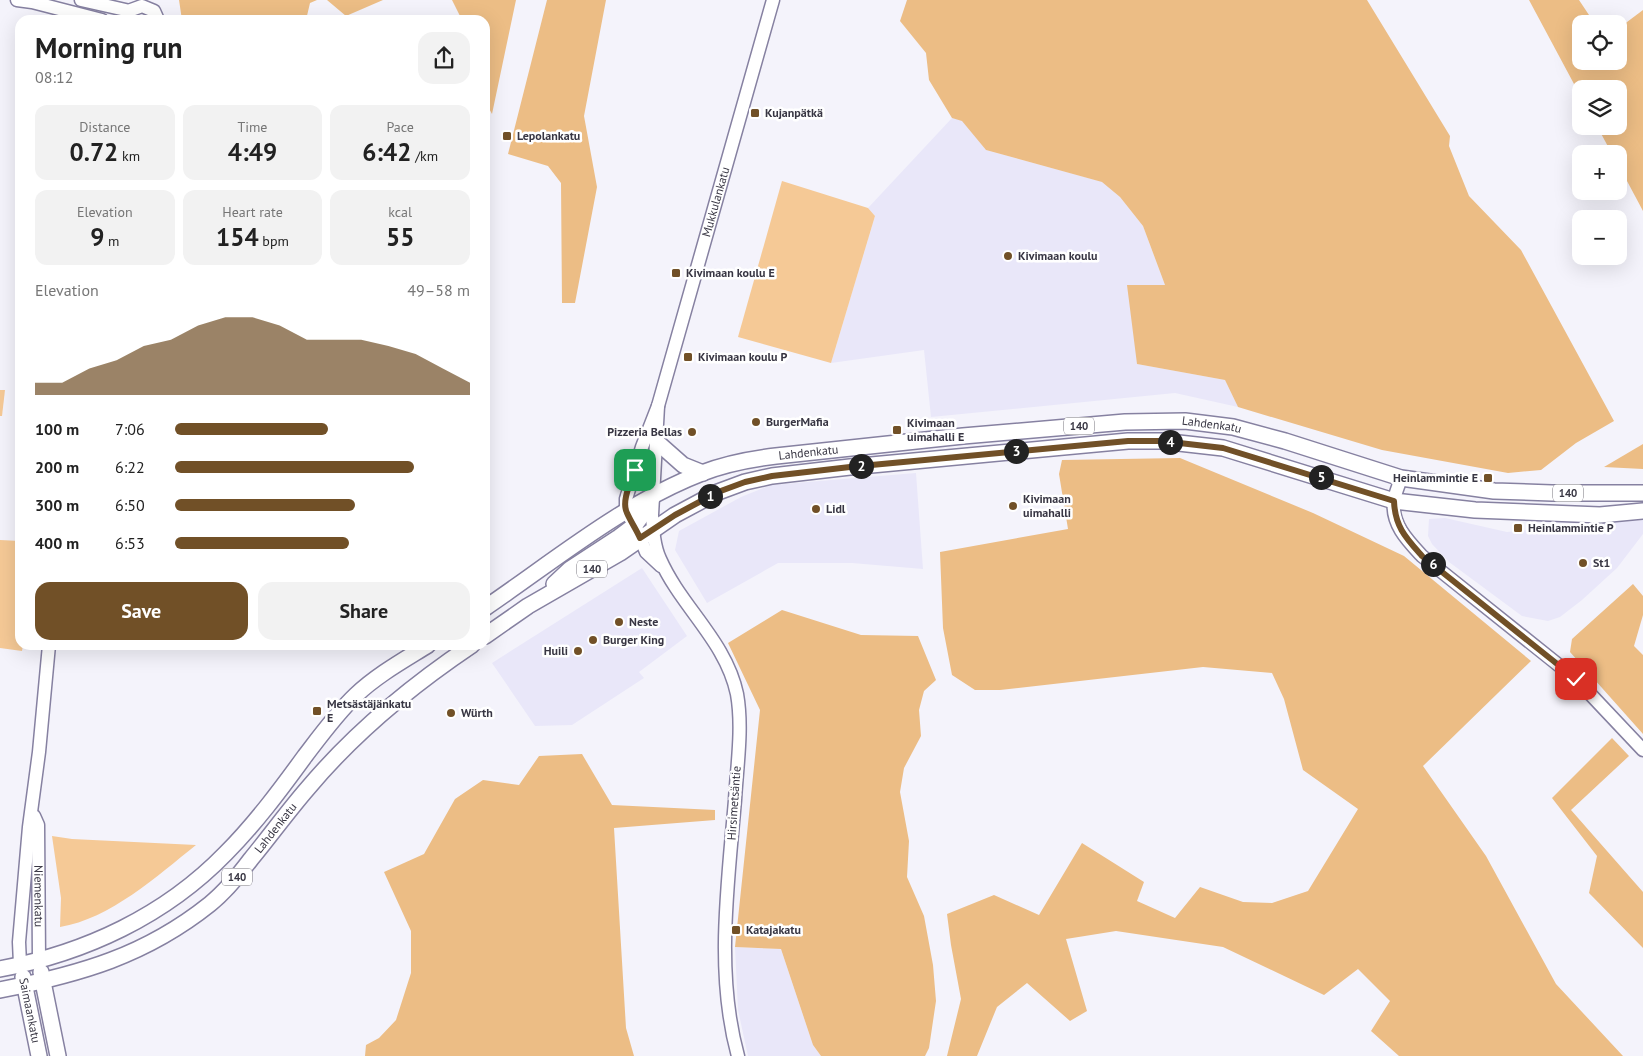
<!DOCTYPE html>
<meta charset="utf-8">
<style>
body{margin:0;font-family:"PT Sans",sans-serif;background:#f2f2f2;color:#222;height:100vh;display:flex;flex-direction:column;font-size:19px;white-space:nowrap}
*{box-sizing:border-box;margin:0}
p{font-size:16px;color:#767676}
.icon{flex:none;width:28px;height:28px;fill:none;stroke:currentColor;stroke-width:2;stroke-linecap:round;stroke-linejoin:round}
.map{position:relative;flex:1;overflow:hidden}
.drawer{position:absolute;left:15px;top:15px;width:475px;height:635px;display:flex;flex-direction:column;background:#fff;border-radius:15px;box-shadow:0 5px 20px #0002}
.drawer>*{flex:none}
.controls{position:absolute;left:1572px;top:15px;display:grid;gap:10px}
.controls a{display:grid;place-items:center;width:55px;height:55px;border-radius:10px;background:#fff;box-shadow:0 5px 20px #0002;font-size:25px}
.pin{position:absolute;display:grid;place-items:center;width:42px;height:42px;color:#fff;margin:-21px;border-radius:10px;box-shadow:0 2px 8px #0006}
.km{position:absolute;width:25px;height:25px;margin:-12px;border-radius:50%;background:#222;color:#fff;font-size:14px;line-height:25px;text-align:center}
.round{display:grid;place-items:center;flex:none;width:52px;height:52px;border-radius:15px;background:#f2f2f2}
.overview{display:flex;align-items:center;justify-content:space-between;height:85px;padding:0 20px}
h1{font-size:28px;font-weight:700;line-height:38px}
.metrics{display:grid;grid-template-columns:repeat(3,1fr);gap:8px;height:85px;padding:5px 20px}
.metrics div{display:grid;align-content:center;border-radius:12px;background:#f2f2f2;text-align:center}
.metrics b{font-size:25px;font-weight:700}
.metrics small{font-size:14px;font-weight:400}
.metrics p{font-size:14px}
.chart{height:140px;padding:10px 20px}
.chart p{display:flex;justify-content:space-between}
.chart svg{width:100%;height:90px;margin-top:5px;fill:#715027;opacity:.7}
.action{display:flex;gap:10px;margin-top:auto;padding:10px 20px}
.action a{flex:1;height:58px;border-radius:15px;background:#715027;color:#fff;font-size:20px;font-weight:700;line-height:58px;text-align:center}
.action a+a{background:#f2f2f2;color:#222}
ul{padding:0 20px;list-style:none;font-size:16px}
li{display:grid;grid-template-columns:80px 60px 1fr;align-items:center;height:38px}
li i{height:12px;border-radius:6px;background:#715027}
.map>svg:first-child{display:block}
.built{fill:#e9e7f9}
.green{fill:#f5c996}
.forest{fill:#ecbd85}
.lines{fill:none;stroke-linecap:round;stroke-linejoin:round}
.minor-casing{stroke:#8681a1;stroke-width:15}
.major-casing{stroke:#8681a1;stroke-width:18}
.minor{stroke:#fff;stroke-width:12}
.major{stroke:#fff;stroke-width:15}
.route-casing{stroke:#fff;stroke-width:10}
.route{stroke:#715027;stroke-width:6}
.poi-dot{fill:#715027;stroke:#fff;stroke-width:2}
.labels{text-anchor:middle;stroke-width:5;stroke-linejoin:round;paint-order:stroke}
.shield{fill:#fff;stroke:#74727b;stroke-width:1}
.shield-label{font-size:11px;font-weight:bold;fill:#383643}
.poi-label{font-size:12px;font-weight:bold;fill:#383643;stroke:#fff;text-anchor:start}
.street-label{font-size:12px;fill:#383643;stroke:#fff}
</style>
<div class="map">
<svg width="1643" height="1056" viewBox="0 0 1643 1056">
<rect width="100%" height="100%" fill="#f4f3fb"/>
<g class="built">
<path d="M952,118L962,120L986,150L1103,182L1120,197L1143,226L1165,285L1137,364L1225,380L1238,407L1175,393L931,417L924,350L831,363L875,216L868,208Z"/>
<path d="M916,473L923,569L852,563H778L707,603L675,550L679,531L741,497L771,485Z"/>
<path d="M1445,518L1507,532L1643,520V534L1617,568L1582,600L1560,617L1548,621L1522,616L1449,562L1432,544L1428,536L1429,519Z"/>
<path d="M642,568L687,636L639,672L644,678L572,725L535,726L492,663Z"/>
<path d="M735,947L781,949L813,1045L821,1056H748L738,1010Z"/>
</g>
<g class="green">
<path d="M782,181L868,208L875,216L831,363L738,337Z"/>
<path d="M0,390H5L2,416H0Z"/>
<path d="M0,540L20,541V645H23L22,651L0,648Z"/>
<path d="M52,836L72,839L196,845C157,876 110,919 60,927L61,898Z"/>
</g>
<g class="forest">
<path d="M179,0H317L310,3L306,20H182Z"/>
<path d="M327,0H383L346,16Z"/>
<path d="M452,0H516L492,114L485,101V20H462Z"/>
<path d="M547,0H606L584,116L597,187L575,303H562L561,183L548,166L508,154Z"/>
<path d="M907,0H1367L1450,136L1449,146L1469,196L1521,250L1614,421L1576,443L1541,470L1508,473L1382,450L1238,407L1225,380L1137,364L1127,285H1165L1143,226L1120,197L1102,182L986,150L962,121L952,118L929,80L926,53L900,21Z"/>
<path d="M1529,0H1579L1595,24H1581V61H1619V28L1643,10V211L1619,166V154H1612L1597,126H1619V89H1581V97Z"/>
<path d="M1643,444V469L1604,467Z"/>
<path d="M1180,458L1313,513L1404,556L1531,661L1423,766L1486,856L1556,984L1623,1056H1399L1371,1031L1390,1001L1358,969L1324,995L1223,947L1116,931L1066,939L1087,1011L1070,1021L1027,983L997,1007L977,1056H947L961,999L951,945L947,914L994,895L1039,915L1082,843L1144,882L1137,901L1175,918L1200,887L1243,902L1272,903L1308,891L1358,809L1303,770L1284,699L1272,673L1203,667L1000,690H975L952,675L943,628L940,552L1068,529L1059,474L1062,460Z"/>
<path d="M1633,584L1643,596V615L1634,646L1643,655V734L1570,652L1572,639Z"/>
<path d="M782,610L861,635L918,636L936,680L924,691L919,710L921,736L904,768L900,792L909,841L907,877L924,916L933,965L936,1001L929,1048L925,1056H821L813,1045L781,949L735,947L760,710L728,643Z"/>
<path d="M1612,738L1629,756L1571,810L1643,892V948L1589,893L1597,856L1552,798Z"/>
<path d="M582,754L612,805L715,810V820L614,828L626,1028L634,1056H365L366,1045L379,1038L396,1020L411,973V931L384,872L424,854L455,799L483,780L519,785L539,756Z"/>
</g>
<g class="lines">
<defs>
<g id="minor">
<path d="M17,0L32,2L102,20"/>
<path d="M81,0L130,11"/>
<path d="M126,20L131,10L142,6L154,11L158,20"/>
<path d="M658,406L652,515C653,530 654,546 660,559C681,607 726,641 737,694C743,728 737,765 735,800C728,884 715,973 738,1056"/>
<path d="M1401,478C1399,485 1395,493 1394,501C1391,524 1408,541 1422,556L1576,679L1643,750"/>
<path id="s1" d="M661,566L646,552L635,525L626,512V499L642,447L658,406L773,0"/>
<path id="s2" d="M34,816L38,825L39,960"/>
<path d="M20,964L19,942L29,827L39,752L49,645"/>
</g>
<g id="major">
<path d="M657,442L683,465L703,473"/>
<path d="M554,584L570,569L619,537L635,525L646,510L653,496"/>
<path id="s3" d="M485,608C554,561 624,503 702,473C725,464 751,459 776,456L963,436L1125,422L1185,421L1233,427L1285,441L1401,478L1494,491L1552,493H1643"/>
<path d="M485,636L528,606L620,553L675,515L718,492L745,482L772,476L850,467L1128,441H1161L1223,448L1394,501L1475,510L1600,515L1643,511"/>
<path d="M0,969C85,953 165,916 226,853C255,824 281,789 305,756C321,735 337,713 356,695C377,675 404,660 428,645"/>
<path d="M41,972L58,1056"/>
<path id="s4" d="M23,977L39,1056"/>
<path id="s5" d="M0,990C80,974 145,956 210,904C226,891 239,875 251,859C270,836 288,811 308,788C355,732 411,686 472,645"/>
</g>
</defs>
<use href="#minor" class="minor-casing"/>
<use href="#major" class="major-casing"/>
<use href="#minor" class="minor"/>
<use href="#major" class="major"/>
</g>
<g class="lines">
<defs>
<path id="route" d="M635,470C631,482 621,501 627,513C631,522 636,529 640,538L675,515L718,492L745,482L772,476L850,467L1128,441H1162L1223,448L1394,501C1395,527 1406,538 1422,556L1576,679"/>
</defs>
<use href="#route" class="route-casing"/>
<use href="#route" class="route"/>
</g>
<g class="poi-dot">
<rect x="750" y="108" width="10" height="10" rx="2.5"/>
<rect x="502" y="131" width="10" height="10" rx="2.5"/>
<circle cx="1008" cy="256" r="5"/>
<rect x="671" y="268" width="10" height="10" rx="2.5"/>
<rect x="683" y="352" width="10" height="10" rx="2.5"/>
<circle cx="756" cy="422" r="5"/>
<rect x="892" y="425" width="10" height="10" rx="2.5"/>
<circle cx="692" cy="432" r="5"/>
<rect x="1483" y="473" width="10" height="10" rx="2.5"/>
<circle cx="1013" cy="506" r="5"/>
<circle cx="816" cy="509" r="5"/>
<rect x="1513" y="523" width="10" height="10" rx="2.5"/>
<circle cx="1583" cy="563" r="5"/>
<circle cx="619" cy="622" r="5"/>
<circle cx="593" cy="640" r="5"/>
<circle cx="578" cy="651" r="5"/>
<rect x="312" y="706" width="10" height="10" rx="2.5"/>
<circle cx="451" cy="713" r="5"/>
<rect x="731" y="925" width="10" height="10" rx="2.5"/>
</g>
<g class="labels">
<g class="shield">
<rect x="1064" y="417.5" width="30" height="17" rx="4"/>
<rect x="1553" y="484.5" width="30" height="17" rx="4"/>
<rect x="577" y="560.5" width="30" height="17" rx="4"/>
<rect x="222" y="868.5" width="30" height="17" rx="4"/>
</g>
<g class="shield-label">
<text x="1079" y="430">140</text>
<text x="1568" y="497">140</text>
<text x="592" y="573">140</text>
<text x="237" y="881">140</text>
</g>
<g class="poi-label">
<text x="765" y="117">Kujanpätkä</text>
<text x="517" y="140">Lepolankatu</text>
<text x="1018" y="260">Kivimaan koulu</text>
<text x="686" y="277">Kivimaan koulu E</text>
<text x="698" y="361">Kivimaan koulu P</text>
<text x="766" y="426">BurgerMafia</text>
<text x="907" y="427">Kivimaan<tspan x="907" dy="14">uimahalli E</tspan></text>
<text x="682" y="436" text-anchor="end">Pizzeria Bellas</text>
<text x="1478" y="482" text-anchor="end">Heinlammintie E</text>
<text x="1023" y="503">Kivimaan<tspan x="1023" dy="14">uimahalli</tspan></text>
<text x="826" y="513">Lidl</text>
<text x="1528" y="532">Heinlammintie P</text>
<text x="1593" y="567">St1</text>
<text x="629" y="626">Neste</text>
<text x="603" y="644">Burger King</text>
<text x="568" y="655" text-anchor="end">Huili</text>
<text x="327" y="708">Metsästäjänkatu<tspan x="327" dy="14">E</tspan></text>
<text x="461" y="717">Würth</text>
<text x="746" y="934">Katajakatu</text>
</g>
<g class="street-label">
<text dy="4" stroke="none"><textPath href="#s1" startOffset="389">Mukkulankatu</textPath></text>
<text dy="4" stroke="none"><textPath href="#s3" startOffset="770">Lahdenkatu</textPath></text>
<text dy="4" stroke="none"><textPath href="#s3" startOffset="365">Lahdenkatu</textPath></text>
<text transform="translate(734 803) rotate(-86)" y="4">Hirsimetsäntie</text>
<text dy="4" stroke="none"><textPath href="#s5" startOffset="330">Lahdenkatu</textPath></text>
<text dy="4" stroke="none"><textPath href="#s2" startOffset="81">Niemenkatu</textPath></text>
<text dy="4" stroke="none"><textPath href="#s4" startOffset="34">Saimaankatu</textPath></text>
</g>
</g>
</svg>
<div class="controls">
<a><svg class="icon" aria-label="locate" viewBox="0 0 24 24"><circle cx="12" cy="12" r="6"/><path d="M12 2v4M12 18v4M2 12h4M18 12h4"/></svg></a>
<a><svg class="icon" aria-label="layers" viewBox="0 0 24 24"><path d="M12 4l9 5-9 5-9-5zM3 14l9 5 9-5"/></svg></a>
<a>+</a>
<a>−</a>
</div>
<div class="pin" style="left:635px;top:470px;background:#1e9e55"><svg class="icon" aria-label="arrive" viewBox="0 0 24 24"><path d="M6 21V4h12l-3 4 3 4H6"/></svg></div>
<div class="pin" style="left:1576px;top:679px;background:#d93025"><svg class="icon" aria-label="check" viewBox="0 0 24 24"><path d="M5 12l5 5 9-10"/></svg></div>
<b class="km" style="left:710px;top:496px">1</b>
<b class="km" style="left:861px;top:466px">2</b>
<b class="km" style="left:1016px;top:451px">3</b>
<b class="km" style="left:1170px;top:442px">4</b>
<b class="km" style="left:1321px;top:477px">5</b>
<b class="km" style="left:1433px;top:564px">6</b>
<section class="drawer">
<div class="overview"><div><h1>Morning run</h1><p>08:12</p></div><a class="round"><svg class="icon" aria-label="share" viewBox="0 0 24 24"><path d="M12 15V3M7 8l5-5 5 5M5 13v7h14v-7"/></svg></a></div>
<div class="metrics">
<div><p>Distance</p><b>0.72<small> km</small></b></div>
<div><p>Time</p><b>4:49</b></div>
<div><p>Pace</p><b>6:42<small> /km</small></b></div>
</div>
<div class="metrics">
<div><p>Elevation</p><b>9<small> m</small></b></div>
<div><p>Heart rate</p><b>154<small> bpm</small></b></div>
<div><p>kcal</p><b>55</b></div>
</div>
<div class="chart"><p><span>Elevation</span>49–58 m</p>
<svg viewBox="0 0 160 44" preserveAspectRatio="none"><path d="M0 44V38L10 38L20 31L30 27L40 20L50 17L60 10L70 6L80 6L90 10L100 17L110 17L120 17L130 20L140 24L150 31L160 38V44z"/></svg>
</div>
<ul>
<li><b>100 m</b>7:06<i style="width:52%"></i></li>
<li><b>200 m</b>6:22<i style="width:81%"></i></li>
<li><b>300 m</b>6:50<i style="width:61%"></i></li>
<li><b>400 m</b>6:53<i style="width:59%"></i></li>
</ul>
<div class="action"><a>Save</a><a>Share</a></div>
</section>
</div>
